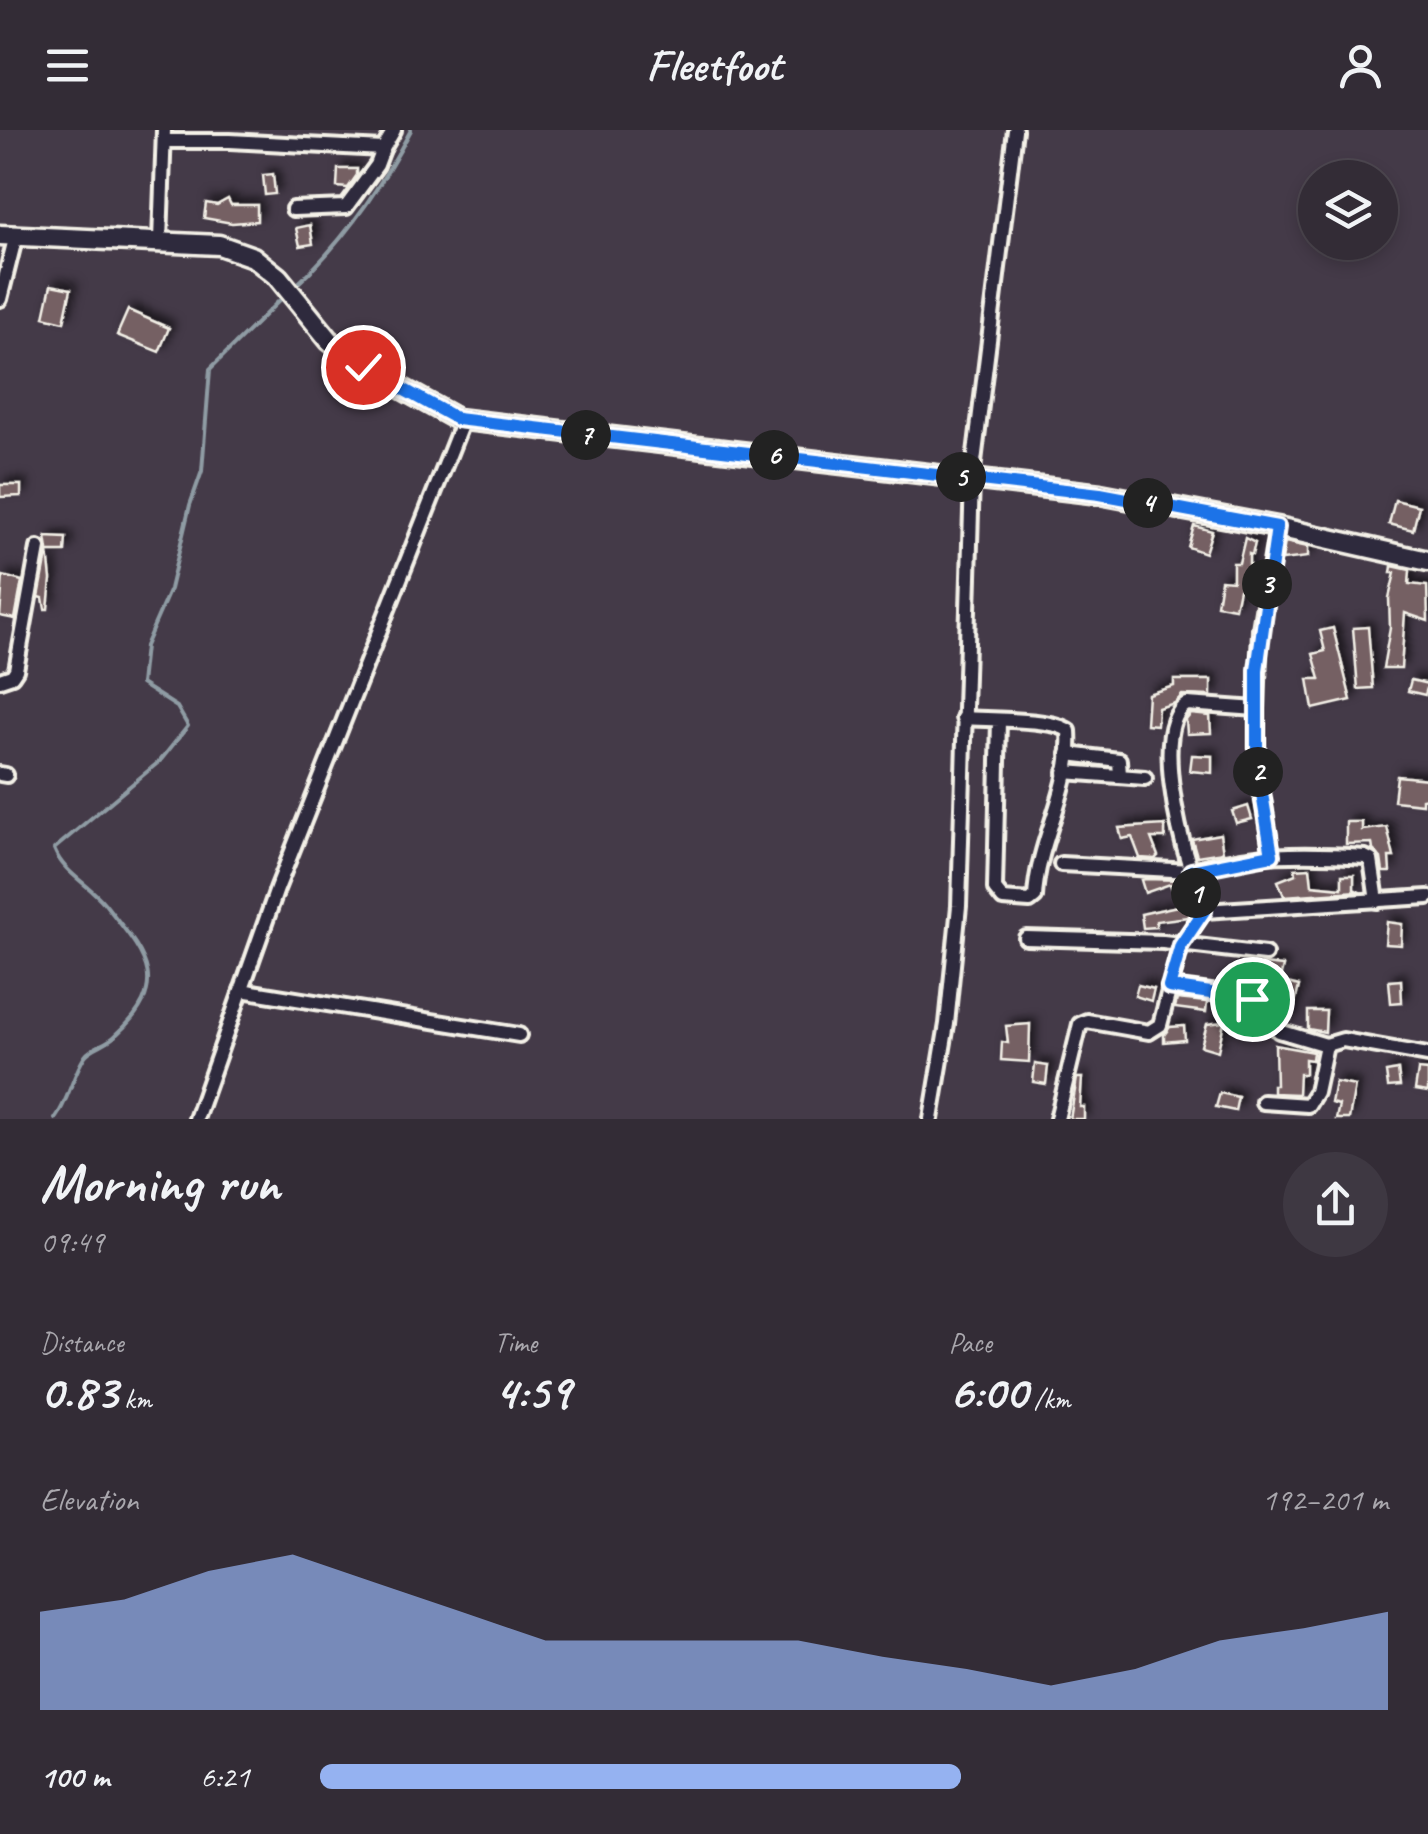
<!DOCTYPE html>
<meta charset="utf-8">
<style>
body{margin:0;font-family:Caveat,sans-serif;background:#3e3842;color:#f1f3f6;height:100vh;display:flex;flex-direction:column;font-size:38px;white-space:nowrap}
*{box-sizing:border-box;margin:0}
p{font-size:32px;color:#a9a7ad}
.icon{flex:none;width:55px;height:55px;fill:none;stroke:currentColor;stroke-width:2;stroke-linecap:round;stroke-linejoin:round}
.map{position:relative;height:989px;overflow:hidden}
.sheet{display:flex;flex-direction:column;background:#332c36;flex:1}
.sheet>*{flex:none}
.fabs{position:absolute;left:1298px;top:30px;display:grid;gap:20px}
.fabs a{display:grid;place-items:center;width:100px;height:100px;border-radius:50%;background:#332c36;box-shadow:0 5px 15px #0003,0 0 0 2px #4e4851;font-size:50px}
.pin{position:absolute;display:grid;place-items:center;width:85px;height:85px;color:#fff;margin:-42px;border:5px solid #fff;border-radius:50%;box-shadow:0 2px 10px #0007}
.km{position:absolute;width:50px;height:50px;margin:-25px;border-radius:50%;background:#222;color:#fff;font-size:28px;line-height:50px;text-align:center}
.round{display:grid;place-items:center;flex:none;width:105px;height:105px;border-radius:52px;background:#3e3842}
.overview{display:flex;align-items:center;justify-content:space-between;height:170px;padding:0 40px}
h1{font-size:55px;font-weight:600;line-height:75px}
.metrics{display:grid;grid-template-columns:repeat(3,1fr);gap:15px;height:170px;padding:10px 40px}
.metrics div{display:grid;align-content:center}
.metrics b{font-size:50px;font-weight:600}
.metrics small{font-size:28px;font-weight:400}
.metrics p{font-size:28px}
.chart{height:280px;padding:20px 40px}
.chart p{display:flex;justify-content:space-between}
.chart svg{width:100%;height:180px;margin-top:10px;fill:#95b2f1;opacity:.7}
ul{padding:0 40px;list-style:none;font-size:32px}
li{display:grid;grid-template-columns:160px 120px 1fr;align-items:center;height:75px}
li i{height:25px;border-radius:12px;background:#95b2f1}
header{display:flex;justify-content:space-between;align-items:center;height:130px;padding:0 40px;background:#332c36;font-size:45px;font-weight:600}
.map>svg:first-child{display:block}
.lines{fill:none;stroke-linecap:round;stroke-linejoin:round}
.stream{stroke:#8f9ca4;stroke-width:4}
.building{fill:#756063;stroke:#f4f1e8;stroke-width:2.5;filter:url(#shadow)}
.minor-casing{stroke:#f4f1e8;stroke-width:20}
.major-casing{stroke:#f4f1e8;stroke-width:25}
.minor{stroke:#2f2a3d;stroke-width:12}
.major{stroke:#2f2a3d;stroke-width:18}
.route-casing{stroke:#fff;stroke-width:20}
.route{stroke:#1a73e8;stroke-width:12}
</style>
<header><svg class="icon" aria-label="menu" viewBox="0 0 24 24"><path d="M4 6h16M4 12h16M4 18h16"/></svg>Fleetfoot<svg class="icon" aria-label="person" viewBox="0 0 24 24"><circle cx="12" cy="8" r="4"/><path d="M4 21q1-7 8-7t8 7"/></svg></header>
<div class="map">
<svg width="1428" height="989" viewBox="0 0 1428 989">
<defs>
<filter id="shadow"><feDropShadow dx="5.5" dy="-5.5" stdDeviation="5" flood-color="#0009"/></filter>
</defs>
<rect width="100%" height="100%" fill="#443a48"/>
<filter id="ink" filterUnits="userSpaceOnUse"><feTurbulence type="fractalNoise" baseFrequency=".01" numOctaves="2"/><feDisplacementMap in="SourceGraphic" scale="20" xChannelSelector="R" yChannelSelector="G"/><feConvolveMatrix kernelMatrix="1 2 1 2 8 2 1 2 1" color-interpolation-filters="sRGB"/></filter>
<g filter="url(#ink)">
<g class="lines">
<g class="stream">
<path d="M293,158C341,115 381,57 411,0"/>
<path d="M55,989C69,970 72,946 85,926C91,917 108,914 116,905C174,852 143,823 105,774C88,753 64,744 54,719L160,631L188,596L177,577L141,554L145,516L170,459L190,375L202,341L210,239L286,164"/>
</g>
</g>
<g class="building">
<path d="M338,39H357V45L348,58L337,57Z"/>
<path d="M273,44L275,64L265,65L263,45Z"/>
<path d="M228,69L231,75H257V91L232,93L204,88L206,73L217,75Z"/>
<path d="M310,95L313,114L300,116L296,98Z"/>
<path d="M51,155L71,159L64,192L44,187Z"/>
<path d="M128,180L169,198L159,222L117,205Z"/>
<path d="M0,355H21V366L0,367Z"/>
<path d="M1395,370L1419,376L1413,400L1389,394Z"/>
<path d="M1194,396L1212,401L1205,423L1188,417Z"/>
<path d="M46,407L66,408L65,422H48L51,449L48,479H45L43,468L39,467L48,420Z"/>
<path d="M1245,408L1255,413L1252,425L1249,424V444H1243V459H1239L1235,478L1217,475L1221,450L1233,451V433H1239Z"/>
<path d="M1285,412L1308,417V427L1282,430Z"/>
<path d="M1392,436L1410,440L1409,454L1427,456L1428,491L1405,483L1401,538H1383L1390,498L1389,468L1395,443H1391Z"/>
<path d="M3,446L22,451L15,489L0,486Z"/>
<path d="M1368,497L1373,558L1358,559L1353,498Z"/>
<path d="M1333,498L1351,570L1313,579L1308,549H1320L1313,524L1325,521L1320,501Z"/>
<path d="M1174,550H1211V566L1182,565L1175,573L1158,578L1157,595L1146,594L1148,564L1174,556Z"/>
<path d="M1411,550L1428,554L1425,565L1408,561Z"/>
<path d="M1191,584L1210,586L1211,603L1187,604L1186,590Z"/>
<path d="M1192,625L1212,626V643L1190,641Z"/>
<path d="M1397,646L1428,649V668L1422,669V674L1394,671Z"/>
<path d="M1248,676L1252,689L1236,693L1232,681Z"/>
<path d="M1346,692H1362V700L1387,697L1394,727H1389L1390,742H1383L1381,728L1373,720L1372,713L1346,714Z"/>
<path d="M1165,695V708H1151L1158,726L1155,729L1140,728L1132,707L1122,709L1119,698Z"/>
<path d="M1220,704L1223,722L1197,726L1192,709Z"/>
<path d="M1310,738L1312,755L1342,758V745H1354V759L1358,761L1284,766L1278,751L1296,744L1295,739Z"/>
<path d="M1146,749L1182,750L1183,757L1172,759L1170,754L1145,763L1141,750Z"/>
<path d="M1182,775L1183,778L1190,777L1192,781L1188,787L1156,791V797L1143,798L1141,784Z"/>
<path d="M1387,792L1402,794L1401,815L1385,814Z"/>
<path d="M1262,834L1283,836L1281,845L1261,842Z"/>
<path d="M1234,836L1249,839L1247,852L1231,848Z"/>
<path d="M1401,850L1402,872L1391,873L1389,851Z"/>
<path d="M1287,853L1299,856L1291,890L1281,887Z"/>
<path d="M1138,855L1154,859L1151,871L1135,866Z"/>
<path d="M1177,869L1207,872L1206,882L1175,878Z"/>
<path d="M1308,881H1326L1325,902L1308,899Z"/>
<path d="M1224,892L1218,921L1201,916L1207,894Z"/>
<path d="M1030,894L1029,932L1001,930L1002,912L1008,913L1006,896Z"/>
<path d="M1184,896L1185,910L1164,912V905L1170,897Z"/>
<path d="M1275,915L1313,922L1312,930L1305,929V944H1299L1298,964L1273,963V955H1276Z"/>
<path d="M1035,934L1048,936L1046,954L1033,952Z"/>
<path d="M1398,940L1400,956L1388,957L1386,942Z"/>
<path d="M1418,940L1428,941V962L1415,960Z"/>
<path d="M1077,948H1082L1080,977H1084V989H1070Z"/>
<path d="M1335,952L1355,956L1349,989H1336L1339,975L1331,973Z"/>
<path d="M1220,963L1238,967L1235,981L1216,977Z"/>
</g>
<g class="lines">
<defs>
<g id="minor">
<path d="M164,11H230L383,19L394,0"/>
<path d="M293,79L346,77L377,35L383,19"/>
<path d="M160,110L164,0"/>
<path d="M0,169L16,105"/>
<path d="M0,550L12,546L16,540L38,418"/>
<path d="M1257,579V633L1272,725"/>
<path d="M963,588C987,590 1053,588 1069,601C1073,660 1038,708 1035,767L1030,771L1003,769L995,759L999,590"/>
<path d="M1068,624L1119,630L1120,646"/>
<path d="M1065,642L1145,648"/>
<path d="M0,644L6,645"/>
<path d="M1061,734L1191,741C1180,707 1151,596 1187,574L1257,579L1260,499L1277,397"/>
<path d="M1204,781L1197,769L1191,741C1246,722 1308,723 1365,727L1371,730L1377,771"/>
<path d="M1026,808L1163,812L1265,824"/>
<path d="M1169,857L1244,866L1258,875L1279,901L1326,915"/>
<path d="M241,860L519,905"/>
<path d="M1263,972L1308,975L1316,962L1326,915L1343,910L1428,925"/>
<path d="M196,989L277,759L463,290"/>
<path d="M931,989L947,894L959,776L972,348L1015,0"/>
<path d="M1057,989L1080,894L1087,891L1149,902L1160,895L1181,815L1204,781L1428,767"/>
</g>
<path id="major" d="M0,105L219,115L253,127L278,147L330,211L363,237L457,289L1100,364L1277,397L1428,431"/>
</defs>
<use href="#minor" class="minor-casing"/>
<use href="#major" class="major-casing"/>
<use href="#minor" class="minor"/>
<use href="#major" class="major"/>
</g>
</g>
<g class="lines" filter="url(#ink)">
<defs>
<path id="route" d="M363,237L457,289L1100,364L1277,397L1257,540V633L1272,725L1191,741L1197,769L1204,781L1181,815L1169,857L1252,869"/>
</defs>
<use href="#route" class="route-casing"/>
<use href="#route" class="route"/>
</g>
</svg>
<div class="fabs">
<a><svg class="icon" aria-label="layers" viewBox="0 0 24 24"><path d="M12 4l9 5-9 5-9-5zM3 14l9 5 9-5"/></svg></a>
</div>
<div class="pin" style="left:1252px;top:869px;background:#1e9e55"><svg class="icon" aria-label="arrive" viewBox="0 0 24 24"><path d="M6 21V4h12l-3 4 3 4H6"/></svg></div>
<div class="pin" style="left:363px;top:237px;background:#d93025"><svg class="icon" aria-label="check" viewBox="0 0 24 24"><path d="M5 12l5 5 9-10"/></svg></div>
<b class="km" style="left:1196px;top:763px">1</b>
<b class="km" style="left:1258px;top:642px">2</b>
<b class="km" style="left:1267px;top:454px">3</b>
<b class="km" style="left:1148px;top:373px">4</b>
<b class="km" style="left:961px;top:347px">5</b>
<b class="km" style="left:774px;top:325px">6</b>
<b class="km" style="left:586px;top:305px">7</b>
</div>
<section class="sheet">
<div class="overview"><div><h1>Morning run</h1><p>09:49</p></div><a class="round"><svg class="icon" aria-label="share" viewBox="0 0 24 24"><path d="M12 15V3M7 8l5-5 5 5M5 13v7h14v-7"/></svg></a></div>
<div class="metrics">
<div><p>Distance</p><b>0.83<small> km</small></b></div>
<div><p>Time</p><b>4:59</b></div>
<div><p>Pace</p><b>6:00<small> /km</small></b></div>
</div>
<div class="chart"><p><span>Elevation</span>192–201 m</p>
<svg viewBox="0 0 160 44" preserveAspectRatio="none"><path d="M0 44V20L10 17L20 10L30 6L40 13L50 20L60 27L70 27L80 27L90 27L100 31L110 34L120 38L130 34L140 27L150 24L160 20V44z"/></svg>
</div>
<ul>
<li><b>100 m</b>6:21<i style="width:60%"></i></li>
</ul>
</section>
